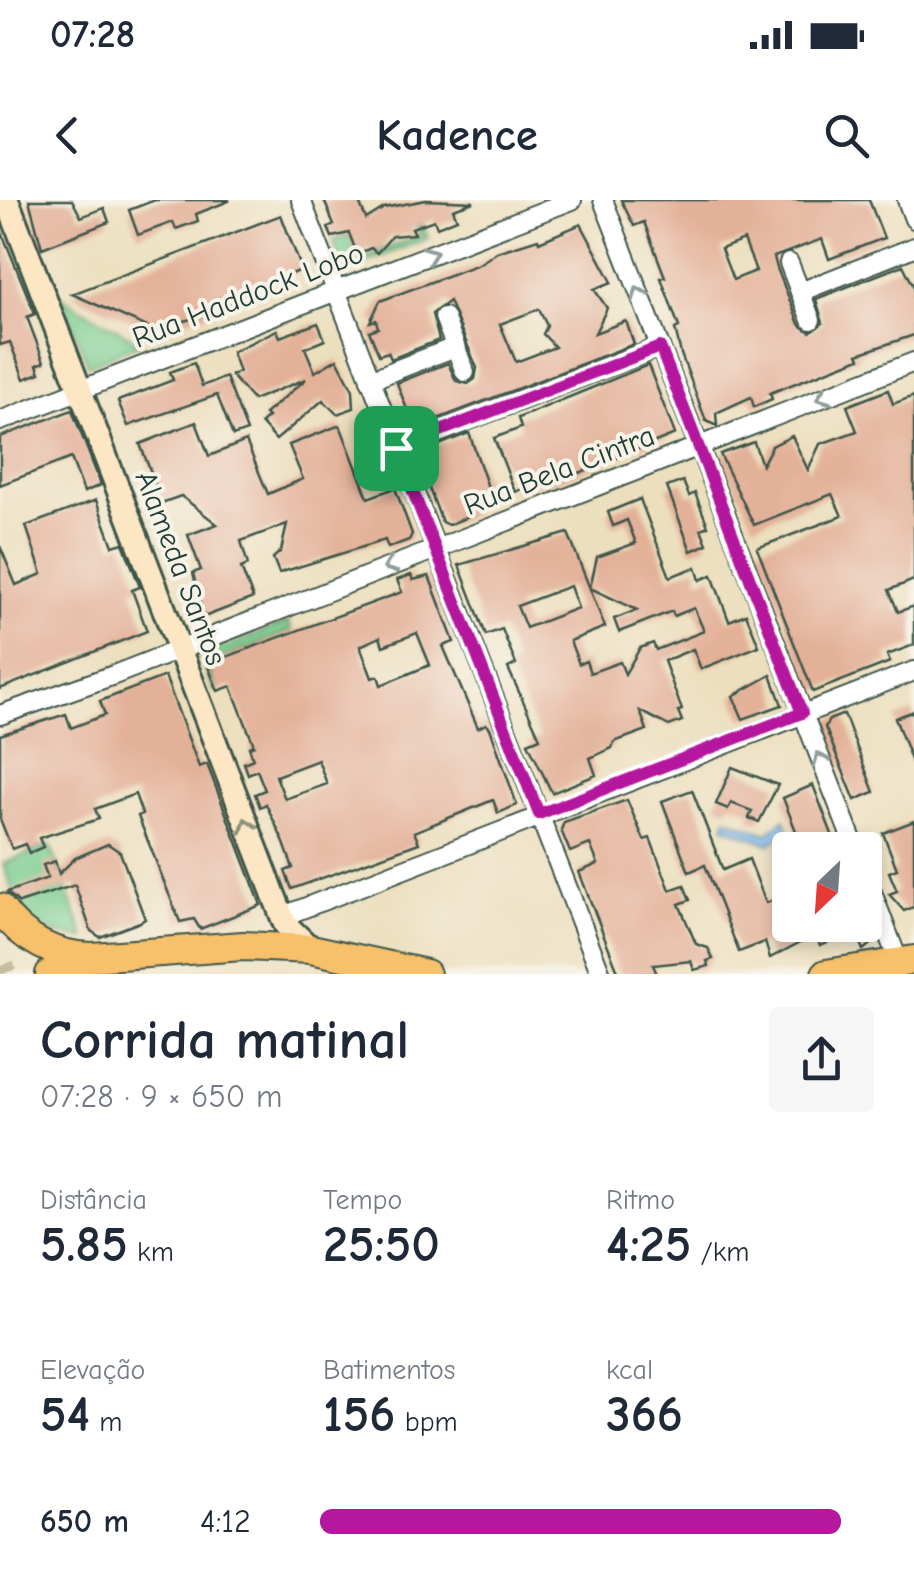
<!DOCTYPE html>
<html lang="pt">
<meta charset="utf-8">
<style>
body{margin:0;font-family:"Comic Neue",sans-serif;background:#f6f6f7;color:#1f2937;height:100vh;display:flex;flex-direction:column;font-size:38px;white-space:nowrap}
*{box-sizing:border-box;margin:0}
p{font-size:32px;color:#747a83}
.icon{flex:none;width:55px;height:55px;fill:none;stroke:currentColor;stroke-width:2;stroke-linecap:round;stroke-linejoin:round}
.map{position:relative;height:774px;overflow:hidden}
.panel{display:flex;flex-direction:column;background:#fff;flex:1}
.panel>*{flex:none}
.needle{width:65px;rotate:205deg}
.controls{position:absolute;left:772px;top:632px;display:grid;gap:20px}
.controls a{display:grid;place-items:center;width:110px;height:110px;border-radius:10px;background:#fff;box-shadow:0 5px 15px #0003;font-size:50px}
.pin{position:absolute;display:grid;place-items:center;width:85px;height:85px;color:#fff;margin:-42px;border-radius:20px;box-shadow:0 5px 15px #0006}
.round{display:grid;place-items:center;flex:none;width:105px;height:105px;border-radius:10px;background:#f6f6f7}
.overview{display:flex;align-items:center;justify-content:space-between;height:170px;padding:0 40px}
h1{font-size:55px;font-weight:700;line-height:75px}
.metrics{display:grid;grid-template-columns:repeat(3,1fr);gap:15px;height:170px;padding:10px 40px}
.metrics div{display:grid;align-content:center}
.metrics b{font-size:50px;font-weight:700}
.metrics small{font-size:28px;font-weight:400}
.metrics p{font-size:28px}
ul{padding:0 40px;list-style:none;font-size:32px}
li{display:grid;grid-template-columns:160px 120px 1fr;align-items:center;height:75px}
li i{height:25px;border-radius:12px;background:#b5179e}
.status{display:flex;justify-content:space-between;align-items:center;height:70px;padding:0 50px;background:#fff;direction:ltr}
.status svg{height:28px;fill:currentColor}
header{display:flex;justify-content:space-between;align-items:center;height:130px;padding:0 40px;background:#fff;font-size:45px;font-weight:700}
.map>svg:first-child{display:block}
.green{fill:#7ace91;stroke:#4c8662;stroke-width:2.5}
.water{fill:#7fbcf2;stroke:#4f7c93;stroke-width:2.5}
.building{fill:#e3b098;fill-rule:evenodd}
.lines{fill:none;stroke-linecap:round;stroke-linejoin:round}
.primary-tunnel{stroke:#c3bfa2;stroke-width:28;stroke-dasharray:28 14;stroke-linecap:butt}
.street-casing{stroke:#3e5549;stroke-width:22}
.secondary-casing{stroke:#3e5549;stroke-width:28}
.primary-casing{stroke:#3e5549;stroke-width:32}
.street{stroke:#fff;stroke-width:18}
.secondary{stroke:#fce6c4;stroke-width:22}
.primary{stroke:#f7c06b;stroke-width:28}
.oneway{stroke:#8f9e9a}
.oneway2{stroke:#8e927c}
.route-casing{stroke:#fff;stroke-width:20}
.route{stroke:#b5179e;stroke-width:12}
.labels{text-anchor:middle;stroke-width:8;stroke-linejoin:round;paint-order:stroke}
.street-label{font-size:30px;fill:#1f3d34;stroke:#f7f3e8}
</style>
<div class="status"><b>07:28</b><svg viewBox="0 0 49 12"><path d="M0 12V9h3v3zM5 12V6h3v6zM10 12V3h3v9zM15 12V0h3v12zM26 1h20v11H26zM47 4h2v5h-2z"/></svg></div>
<header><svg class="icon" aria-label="back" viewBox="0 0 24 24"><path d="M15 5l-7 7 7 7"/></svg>Kadence<svg class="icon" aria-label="search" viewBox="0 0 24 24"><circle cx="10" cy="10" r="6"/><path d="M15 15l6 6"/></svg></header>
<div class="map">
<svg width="914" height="774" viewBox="0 0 914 774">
<rect width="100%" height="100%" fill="#f7f3e8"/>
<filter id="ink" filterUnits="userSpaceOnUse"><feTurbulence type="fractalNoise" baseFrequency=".01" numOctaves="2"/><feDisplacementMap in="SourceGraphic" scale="20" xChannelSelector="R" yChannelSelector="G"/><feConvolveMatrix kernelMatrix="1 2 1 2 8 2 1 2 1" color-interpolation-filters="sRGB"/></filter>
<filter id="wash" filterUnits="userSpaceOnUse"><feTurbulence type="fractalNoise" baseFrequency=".0048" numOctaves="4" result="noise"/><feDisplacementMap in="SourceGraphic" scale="40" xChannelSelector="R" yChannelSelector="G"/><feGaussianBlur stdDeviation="2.25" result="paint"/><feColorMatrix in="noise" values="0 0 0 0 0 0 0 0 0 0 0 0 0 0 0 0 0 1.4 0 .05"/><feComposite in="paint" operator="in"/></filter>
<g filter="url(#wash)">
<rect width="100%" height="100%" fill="#ecdfbe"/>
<g class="green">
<path d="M422,24L428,38L345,71L333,41L350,35L359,60L420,35L417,26Z"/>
<path d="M61,97L141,143L88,165Z"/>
<path d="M288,422L291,430L208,464L215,492L201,457Z"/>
<path d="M50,645L85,738C25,733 23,716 3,664Z"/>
</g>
<path class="water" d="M727,619L767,634L785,619L788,630L770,644L724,626Z"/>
<g id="blocks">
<g class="building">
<path d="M29,0H72L81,17L104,8L109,22L42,48Z"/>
<path d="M155,0H229V1L196,14L198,21L176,29L173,22L138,35L129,10Z"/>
<path d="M324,0H358L366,19L384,8L426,0L474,2L453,9L457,19L437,27L434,20L412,28L415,34L392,36L377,53L371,48L357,54L349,33L332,37L328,28L334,25Z"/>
<path d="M621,0H869L884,38L829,59L822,39L774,57L777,68L799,124L810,132L823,123L816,99L903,65L914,87V135L858,154L860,158L770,193L772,199L754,207L751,197L716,213L717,226L706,221L681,154L675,129L679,127L661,78L665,77L644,22L634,26ZM744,40L756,71L733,80L721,49Z"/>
<path d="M281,15L302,70L245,91L221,110L154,130L72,94Z"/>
<path d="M581,24L612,82L594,89L607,108L595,133L626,121L634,144L414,228L397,183L448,163L456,181L468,184L475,179L477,168L449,101L432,114L439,140L391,159L388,152L379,155L369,131L378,128L376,120L370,122L380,101L479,64L497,52L538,39L539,42ZM539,109L547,126L543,134L555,147L516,162L500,124Z"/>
<path d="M0,28L35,114L27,117L44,162L37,165L40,173L24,179L10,142L0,145Z"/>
<path d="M318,123L325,140L305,148L315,172L337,159L353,190L354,208L337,214L323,200L276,240L261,223L268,217L265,214L306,179L253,200L231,175L239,172L232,152L277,130L280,137Z"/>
<path d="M194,163L202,186L226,177L247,231L233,236L217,195L128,226L118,201L173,180L170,172Z"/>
<path d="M648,165L675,234L545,287L543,281L515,292L494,238L521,228L518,218Z"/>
<path d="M888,190L893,204L914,196V380L889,390L898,412L914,406V445L887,455L890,462L813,492L757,348L842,316L832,294L754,325L720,254L754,242L762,265L772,246L792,236L808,270L820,244L857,231L847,206Z"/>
<path d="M72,210L101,285L84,292L71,258L0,285V237Z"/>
<path d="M196,222L209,256L246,241L268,294L303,279L289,245L340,225L368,298L395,288L412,334L409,340L388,348L385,340L279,373L273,358L281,351L287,324L241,341L248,365L241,368L253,398L204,417L193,373L201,370L188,335L217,324L181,296L153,306L145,287L155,283L140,244Z"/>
<path d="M469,233L491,296L469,305L473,315L448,325L442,322L416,254Z"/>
<path d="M683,281L689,296L695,293L708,326L701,329L707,344L691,351L667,287Z"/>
<path d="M640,299L670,377L696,367L700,380L712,375L729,421L746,414L759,446L701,469L693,449L664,461L682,510L678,511L682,521L669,526L640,511L647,530L614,542L612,548L590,558L596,575L552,593L528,543L540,538L508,468L516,464L502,429L486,435L459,365L568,333L605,427L570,441L579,464L586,461L590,473L620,462L625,474L640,448L653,443L656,450L704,431L694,408L674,416L672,411L619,432L614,419L637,410L590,388L597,357L636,343L627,320L613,326L608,312ZM570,386L578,408L526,428L517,406Z"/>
<path d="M96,300L113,346L123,343L140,387L132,390L147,431L0,489V346L16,385L42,374L26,326Z"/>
<path d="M411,375L413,380L429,376L454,442L443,446L478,528L486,524L490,528L517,605L498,613L493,600L414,632L419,643L292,689L285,671L293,668L284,643L266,604L260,607L255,594L265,590L257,570L248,574L244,563L253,559L249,547L254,545L231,486L218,491L207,464L402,392L397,380ZM417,433L430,465L381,485L378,476L372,478L360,446L380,437L383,446ZM318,560L327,584L285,599L276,576Z"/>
<path d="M771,475L782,505L743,519L733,496Z"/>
<path d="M165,476L199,567L207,564L261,705L200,729L194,719L180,722L138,616L142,614L135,594L95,609L99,619L39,638L43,647L29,653L25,644L12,649L0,619V535L66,514L71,528L105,515L100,501Z"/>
<path d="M914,511V565H913L895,518Z"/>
<path d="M844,514L874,592L855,600L825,527L829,520Z"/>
<path d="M732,567L778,585L759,622L749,618L752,611L731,603L728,609L716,604Z"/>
<path d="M813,585L838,650H778L800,641L783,598Z"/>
<path d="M692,590L723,670L749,659L766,703L790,694V725H868L874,741L863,750L855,731L820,745L816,734L770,758L765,742L739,752L705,665L689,672L662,601Z"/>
<path d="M627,600L644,640L650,638L670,690L684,685L690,700L679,704L696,744L708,748L713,759L707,761L709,766L694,770L691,761L653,765L657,774H619L579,672L598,664L590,644L570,652L561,630L564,622Z"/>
<path d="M914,621V707L904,711L889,694L897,691L889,672L897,669L883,633Z"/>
<path d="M108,644L120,652L145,719L140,722L100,737L91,731L75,685L19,703L7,692L48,678L43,665L55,661L59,674L75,658Z"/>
</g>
</g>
</g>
<g filter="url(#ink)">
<use href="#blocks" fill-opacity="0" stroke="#3e5549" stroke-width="2.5"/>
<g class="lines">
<path class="primary-tunnel" d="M0,766L3,774"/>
<defs>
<g id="street">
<path d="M301,0L601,774"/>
<path d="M603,0L856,650"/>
<path d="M907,0L914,19"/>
<path d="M789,63L811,120"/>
<path d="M800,92L914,47"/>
<path d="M444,117L465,172"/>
<path d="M370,180L455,147"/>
<path d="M0,221L572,0"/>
<path d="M396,248L660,147"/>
<path d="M0,515L114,475L914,162"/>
<path d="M865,674L899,763"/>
<path d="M281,717L914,471"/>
</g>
<path id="secondary" d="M7,0L285,724L311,749"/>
<g id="primary">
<path d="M0,708C22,739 54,756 92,757"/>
<path d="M50,774L92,757L243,746L311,749L426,774"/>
<path d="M826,774L914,760"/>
</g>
</defs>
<use href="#street" class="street-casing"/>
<use href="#secondary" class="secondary-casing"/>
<use href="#primary" class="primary-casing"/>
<use href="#street" class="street"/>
<use href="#secondary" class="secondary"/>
<use href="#primary" class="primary"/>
</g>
<defs><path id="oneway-chevron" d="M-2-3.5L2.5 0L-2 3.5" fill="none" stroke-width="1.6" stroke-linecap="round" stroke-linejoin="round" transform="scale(2.5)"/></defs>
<g class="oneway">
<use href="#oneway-chevron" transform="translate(431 54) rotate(-21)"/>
<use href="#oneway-chevron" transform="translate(639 93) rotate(-111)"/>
<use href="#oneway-chevron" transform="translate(823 197) rotate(159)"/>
<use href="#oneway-chevron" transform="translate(390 366) rotate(158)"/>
<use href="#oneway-chevron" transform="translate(820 559) rotate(-111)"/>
</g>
<use class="oneway2" href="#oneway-chevron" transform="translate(247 625) rotate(-111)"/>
</g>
<g class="lines" filter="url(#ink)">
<defs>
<path id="route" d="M660,147L802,513L539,614L396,248Z"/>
</defs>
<use href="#route" class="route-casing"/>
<use href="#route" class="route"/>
</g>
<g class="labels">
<g class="street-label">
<text transform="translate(248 95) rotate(-21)" y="10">Rua Haddock Lobo</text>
<text transform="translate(559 270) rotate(-21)" y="10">Rua Bela Cintra</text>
<text transform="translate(181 368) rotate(69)" y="10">Alameda Santos</text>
</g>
</g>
</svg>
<div class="controls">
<a><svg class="needle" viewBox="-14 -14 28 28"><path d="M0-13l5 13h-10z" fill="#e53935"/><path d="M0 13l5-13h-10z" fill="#747a83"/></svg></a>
</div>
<div class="pin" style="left:396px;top:248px;background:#1e9e55"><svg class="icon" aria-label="arrive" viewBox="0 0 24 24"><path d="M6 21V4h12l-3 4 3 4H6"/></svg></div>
</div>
<section class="panel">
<div class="overview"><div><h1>Corrida matinal</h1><p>07:28 · 9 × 650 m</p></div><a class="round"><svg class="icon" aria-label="share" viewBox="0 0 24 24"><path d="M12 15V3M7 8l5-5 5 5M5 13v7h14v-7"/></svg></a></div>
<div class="metrics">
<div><p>Distância</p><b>5.85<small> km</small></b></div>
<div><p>Tempo</p><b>25:50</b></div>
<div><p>Ritmo</p><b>4:25<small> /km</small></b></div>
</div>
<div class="metrics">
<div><p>Elevação</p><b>54<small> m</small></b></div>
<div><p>Batimentos</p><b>156<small> bpm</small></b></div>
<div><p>kcal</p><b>366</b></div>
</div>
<ul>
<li><b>650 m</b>4:12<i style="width:94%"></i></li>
</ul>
</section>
